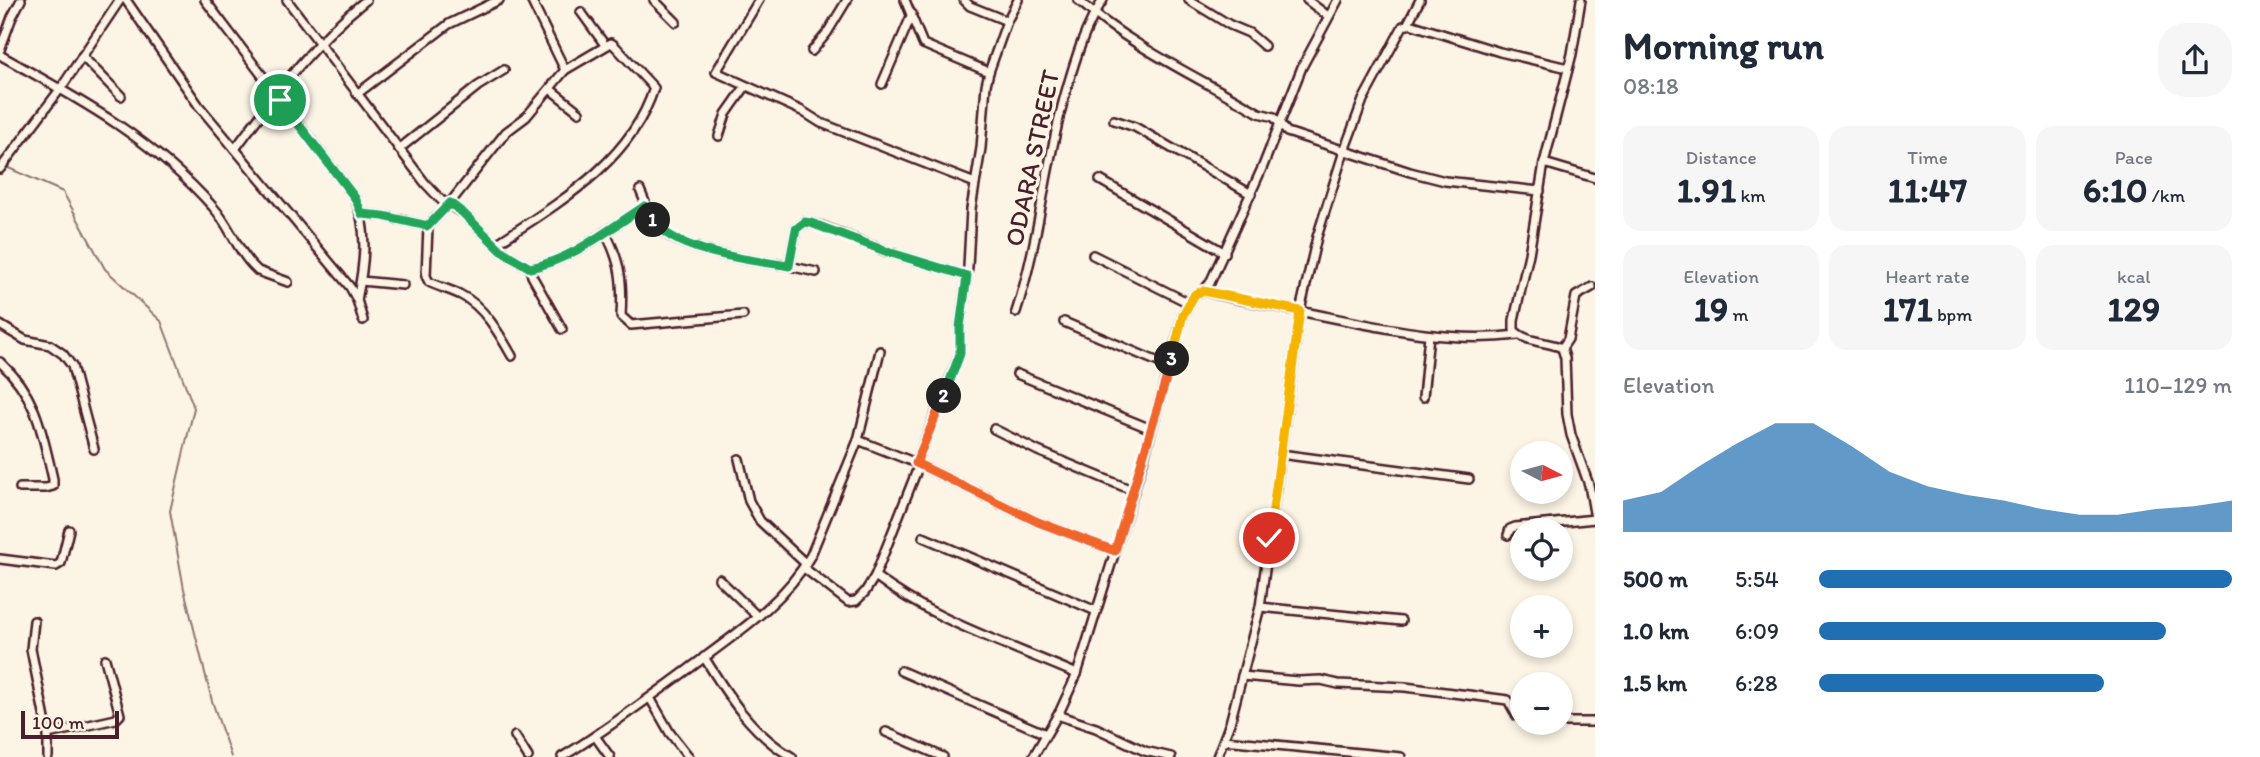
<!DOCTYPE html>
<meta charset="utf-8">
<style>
body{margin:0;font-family:Itim,sans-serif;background:#f6f6f7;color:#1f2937;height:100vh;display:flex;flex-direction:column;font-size:26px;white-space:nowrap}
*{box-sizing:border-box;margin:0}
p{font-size:23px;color:#747a83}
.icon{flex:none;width:38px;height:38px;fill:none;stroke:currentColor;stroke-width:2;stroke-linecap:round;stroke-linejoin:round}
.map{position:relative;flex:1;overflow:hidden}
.sheet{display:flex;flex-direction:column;background:#fff;width:665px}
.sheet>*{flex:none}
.needle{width:46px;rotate:96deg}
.fabs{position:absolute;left:1510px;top:441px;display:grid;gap:14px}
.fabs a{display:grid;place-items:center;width:63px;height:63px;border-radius:50%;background:#fff;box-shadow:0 4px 10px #0003;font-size:35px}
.scale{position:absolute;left:21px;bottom:18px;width:98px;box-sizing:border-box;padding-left:7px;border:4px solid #4a1f2b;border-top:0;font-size:19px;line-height:24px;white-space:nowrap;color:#4a1f2b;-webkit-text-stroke:5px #fcf5e5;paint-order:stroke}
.pin{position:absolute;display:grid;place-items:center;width:60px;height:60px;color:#fff;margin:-30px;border:4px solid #fff;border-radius:50%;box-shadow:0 2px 7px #0007}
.km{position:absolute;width:35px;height:35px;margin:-18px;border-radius:50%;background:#222;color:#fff;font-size:19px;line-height:35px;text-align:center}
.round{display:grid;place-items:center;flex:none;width:74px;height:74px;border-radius:28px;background:#f6f6f7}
.summary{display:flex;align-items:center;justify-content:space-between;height:119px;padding:0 28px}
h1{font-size:38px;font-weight:700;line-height:52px}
.stats{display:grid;grid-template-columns:repeat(3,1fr);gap:10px;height:119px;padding:7px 28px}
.stats div{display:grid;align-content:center;border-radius:18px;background:#f6f6f7;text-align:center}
.stats b{font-size:35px;font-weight:700}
.stats small{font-size:19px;font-weight:400}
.stats p{font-size:19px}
.chart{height:196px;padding:14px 28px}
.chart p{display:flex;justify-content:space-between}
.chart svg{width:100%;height:126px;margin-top:7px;fill:#1f6fb2;opacity:.7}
ul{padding:0 28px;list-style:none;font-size:23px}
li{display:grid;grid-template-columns:112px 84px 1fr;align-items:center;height:52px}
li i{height:18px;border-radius:9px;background:#1f6fb2}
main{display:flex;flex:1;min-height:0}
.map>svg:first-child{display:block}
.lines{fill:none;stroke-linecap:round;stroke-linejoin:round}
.stream{stroke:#917474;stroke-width:2}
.minor-casing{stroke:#4a1f2b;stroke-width:12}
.minor{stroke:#fcf5e5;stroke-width:7}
.split-1-casing{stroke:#fff;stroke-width:14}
.split-2-casing{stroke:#fff;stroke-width:14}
.split-3-casing{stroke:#fff;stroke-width:14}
.split-4-casing{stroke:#fff;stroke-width:14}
.split-1{stroke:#22a559;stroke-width:9}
.split-2{stroke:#22a559;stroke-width:9}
.split-3{stroke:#f0652b;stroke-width:9}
.split-4{stroke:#f5b400;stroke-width:9}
.labels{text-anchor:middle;stroke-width:7;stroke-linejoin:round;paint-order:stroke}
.street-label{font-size:26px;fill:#4a1f2b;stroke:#fcf5e5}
</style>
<main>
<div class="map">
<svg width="1595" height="757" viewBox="0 0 1595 757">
<rect width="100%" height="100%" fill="#fcf5e5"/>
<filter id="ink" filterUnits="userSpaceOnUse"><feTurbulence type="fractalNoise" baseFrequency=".0143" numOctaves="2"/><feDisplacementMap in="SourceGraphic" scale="14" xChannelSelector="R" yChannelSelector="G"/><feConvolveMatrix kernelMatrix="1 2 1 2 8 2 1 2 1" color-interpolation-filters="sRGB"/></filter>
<g filter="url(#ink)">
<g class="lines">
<path class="stream" d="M4,166L63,192L105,269L161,321L194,408L170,511L184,589L212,701L231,757"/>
<defs>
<g id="minor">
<path d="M126,0L199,106L350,287L357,300L363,320"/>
<path d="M205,0L355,198C369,230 364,266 357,300"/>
<path d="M287,0L425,183L441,200L463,213L502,251L530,268C572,260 609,229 645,206V202L640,190"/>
<path d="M531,0L565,70"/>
<path d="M654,0L676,22"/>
<path d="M759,0L716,72L802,111L821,123L975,183"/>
<path d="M905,0L923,44L989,72"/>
<path d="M964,0L970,6L1007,21"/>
<path d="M1078,0C1131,47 1198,77 1259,113L1274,117L1287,132L1410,172L1445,181L1540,191"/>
<path d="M1189,0L1230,25L1249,33L1264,46"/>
<path d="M1307,0L1328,16"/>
<path d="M1581,0L1572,54L1544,163L1529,254L1514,320V330C1526,343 1546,341 1562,348L1565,358L1567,414L1571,435L1589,485L1595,518"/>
<path d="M581,12L605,45"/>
<path d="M1407,25L1420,0"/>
<path d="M0,50L12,17L21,0"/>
<path d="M812,51L827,33L847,0"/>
<path d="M0,55C79,99 152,138 213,207C229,224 236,248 252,265L258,271L288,282"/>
<path d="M82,56L121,96"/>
<path d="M882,84L912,14"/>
<path d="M550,89L579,112"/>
<path d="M357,94L449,24L499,0"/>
<path d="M1114,120L1135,127L1251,194"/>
<path d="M719,136L726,114L745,87"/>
<path d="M235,149C276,94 312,43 366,0"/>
<path d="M399,149L478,86L504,70"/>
<path d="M1544,163L1595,178"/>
<path d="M0,169L61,88L120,0"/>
<path d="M1100,180L1225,253"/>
<path d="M645,206C650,215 656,225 664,232C690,253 756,261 789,266L796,229L805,222L822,226L888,252L967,276"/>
<path d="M362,214L383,216L428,226L450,203L506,132L526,117L565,70L611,43L614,45L654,88C631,162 557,204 496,244"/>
<path d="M428,226L426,276L429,282C439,287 451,290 461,295C484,306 500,335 512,356"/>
<path d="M605,232C621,262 623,282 621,316L631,325L743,315"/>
<path d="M1093,255L1189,303"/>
<path d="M789,266L816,272"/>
<path d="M530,268L532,276L562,329"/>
<path d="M361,281L403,285"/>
<path d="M1203,291C1236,300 1270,305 1304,312C1375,326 1446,344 1518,335"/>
<path d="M1016,312C1040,239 1045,162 1067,88C1076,57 1085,27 1103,0"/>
<path d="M1064,322L1170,367"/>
<path d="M0,325L25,340L50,345L63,354L72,366L94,449"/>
<path d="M1562,348L1568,339L1576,296L1592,287"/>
<path d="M0,362C37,396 42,432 53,479V486L46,488H20"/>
<path d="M1017,374L1151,429"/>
<path d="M1423,397L1429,335"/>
<path d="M994,429L1038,451L1134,491"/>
<path d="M858,440L916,463L1038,522L1115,551"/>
<path d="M1280,454L1469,479"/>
<path d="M739,459L749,501L760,521L806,564"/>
<path d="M916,463L960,354V327L968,267L971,209L981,148L986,85L989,72L1007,21L1018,0"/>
<path d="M1508,535L1510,529L1515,527L1595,519"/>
<path d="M923,537L1096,611"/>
<path d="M0,559L56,566L61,563L69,530"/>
<path d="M804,568L848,602L856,601L865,592L875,576L919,465"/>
<path d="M875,576C934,621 1008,644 1077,674"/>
<path d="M719,579L757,616"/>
<path d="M1260,607L1401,621"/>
<path d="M34,621L31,649L48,734V757"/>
<path d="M704,657C728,696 752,734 792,757"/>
<path d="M901,671L1046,734"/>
<path d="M1242,676L1298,681L1321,680L1338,684L1405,687L1508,700L1517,716L1522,718"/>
<path d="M650,698L670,733L689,757"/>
<path d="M1057,715L1096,728L1145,751L1171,757"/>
<path d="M1561,722H1595"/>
<path d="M886,732L943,757"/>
<path d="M48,734L116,719L120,715L105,659"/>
<path d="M515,736L528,757"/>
<path d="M595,736L610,757"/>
<path d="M1224,740L1401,757"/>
<path d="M562,757C605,731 645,701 686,671C731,637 783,605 811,555L858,440L880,351"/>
<path d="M1033,757L1060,711L1077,674L1143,461L1183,315L1195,294L1203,291L1210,283L1263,166L1302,67L1338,0"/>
<path d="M1217,757L1230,723L1260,607L1300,311L1317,237L1344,151L1363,100L1403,26L1410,24L1500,52L1568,68"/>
</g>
</defs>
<use href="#minor" class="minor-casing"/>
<use href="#minor" class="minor"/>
</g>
</g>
<g class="lines" filter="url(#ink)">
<defs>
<path id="split-1" d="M280,100L355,198L362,214L383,216L428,226L450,203L463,213L502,251L530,268C572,260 609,229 645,206L653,220"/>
<path id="split-2" d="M653,220C675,253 752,260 789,266L796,229L805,222L811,223L888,252L967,276L960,327V354L944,396"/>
<path id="split-3" d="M944,396L916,463L1038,522L1115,551L1172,359"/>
<path id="split-4" d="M1172,359L1183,315L1195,294L1203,291L1300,311L1269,538"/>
</defs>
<use href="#split-1" class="split-1-casing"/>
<use href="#split-2" class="split-2-casing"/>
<use href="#split-3" class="split-3-casing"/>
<use href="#split-4" class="split-4-casing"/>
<use href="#split-1" class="split-1"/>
<use href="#split-2" class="split-2"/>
<use href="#split-3" class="split-3"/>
<use href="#split-4" class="split-4"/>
</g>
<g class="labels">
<g class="street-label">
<text transform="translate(1032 158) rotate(-78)" y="9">ODARA STREET</text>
</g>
</g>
</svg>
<div class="fabs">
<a><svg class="needle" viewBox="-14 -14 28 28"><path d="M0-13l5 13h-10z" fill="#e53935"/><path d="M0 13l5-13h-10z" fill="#747a83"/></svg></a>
<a><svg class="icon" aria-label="locate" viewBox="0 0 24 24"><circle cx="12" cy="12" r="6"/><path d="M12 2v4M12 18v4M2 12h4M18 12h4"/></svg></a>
<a>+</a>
<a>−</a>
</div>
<div class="scale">100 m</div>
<div class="pin" style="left:280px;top:100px;background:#1e9e55"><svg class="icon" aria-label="arrive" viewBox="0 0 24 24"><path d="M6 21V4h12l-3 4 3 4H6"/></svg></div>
<div class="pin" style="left:1269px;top:538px;background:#d93025"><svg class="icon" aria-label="check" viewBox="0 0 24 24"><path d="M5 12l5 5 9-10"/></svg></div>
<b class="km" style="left:653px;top:220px">1</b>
<b class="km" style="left:944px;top:396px">2</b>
<b class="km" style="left:1172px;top:359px">3</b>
</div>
<section class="sheet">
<div class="summary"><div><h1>Morning run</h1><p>08:18</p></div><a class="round"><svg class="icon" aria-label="share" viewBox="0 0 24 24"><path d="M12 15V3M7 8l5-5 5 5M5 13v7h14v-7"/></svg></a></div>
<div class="stats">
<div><p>Distance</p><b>1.91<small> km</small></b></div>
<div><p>Time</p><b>11:47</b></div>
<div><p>Pace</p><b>6:10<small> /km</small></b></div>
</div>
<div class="stats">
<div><p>Elevation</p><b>19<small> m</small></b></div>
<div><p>Heart rate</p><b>171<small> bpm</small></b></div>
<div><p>kcal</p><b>129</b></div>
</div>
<div class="chart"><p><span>Elevation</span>110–129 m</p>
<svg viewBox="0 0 160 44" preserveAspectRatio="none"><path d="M0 44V33L10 30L20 21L30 13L40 6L50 6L60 14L70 23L80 28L90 31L100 33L110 36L120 38L130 38L140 36L150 35L160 33V44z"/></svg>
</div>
<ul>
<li><b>500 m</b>5:54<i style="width:100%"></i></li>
<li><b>1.0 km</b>6:09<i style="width:84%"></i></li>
<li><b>1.5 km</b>6:28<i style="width:69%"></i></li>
</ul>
</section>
</main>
